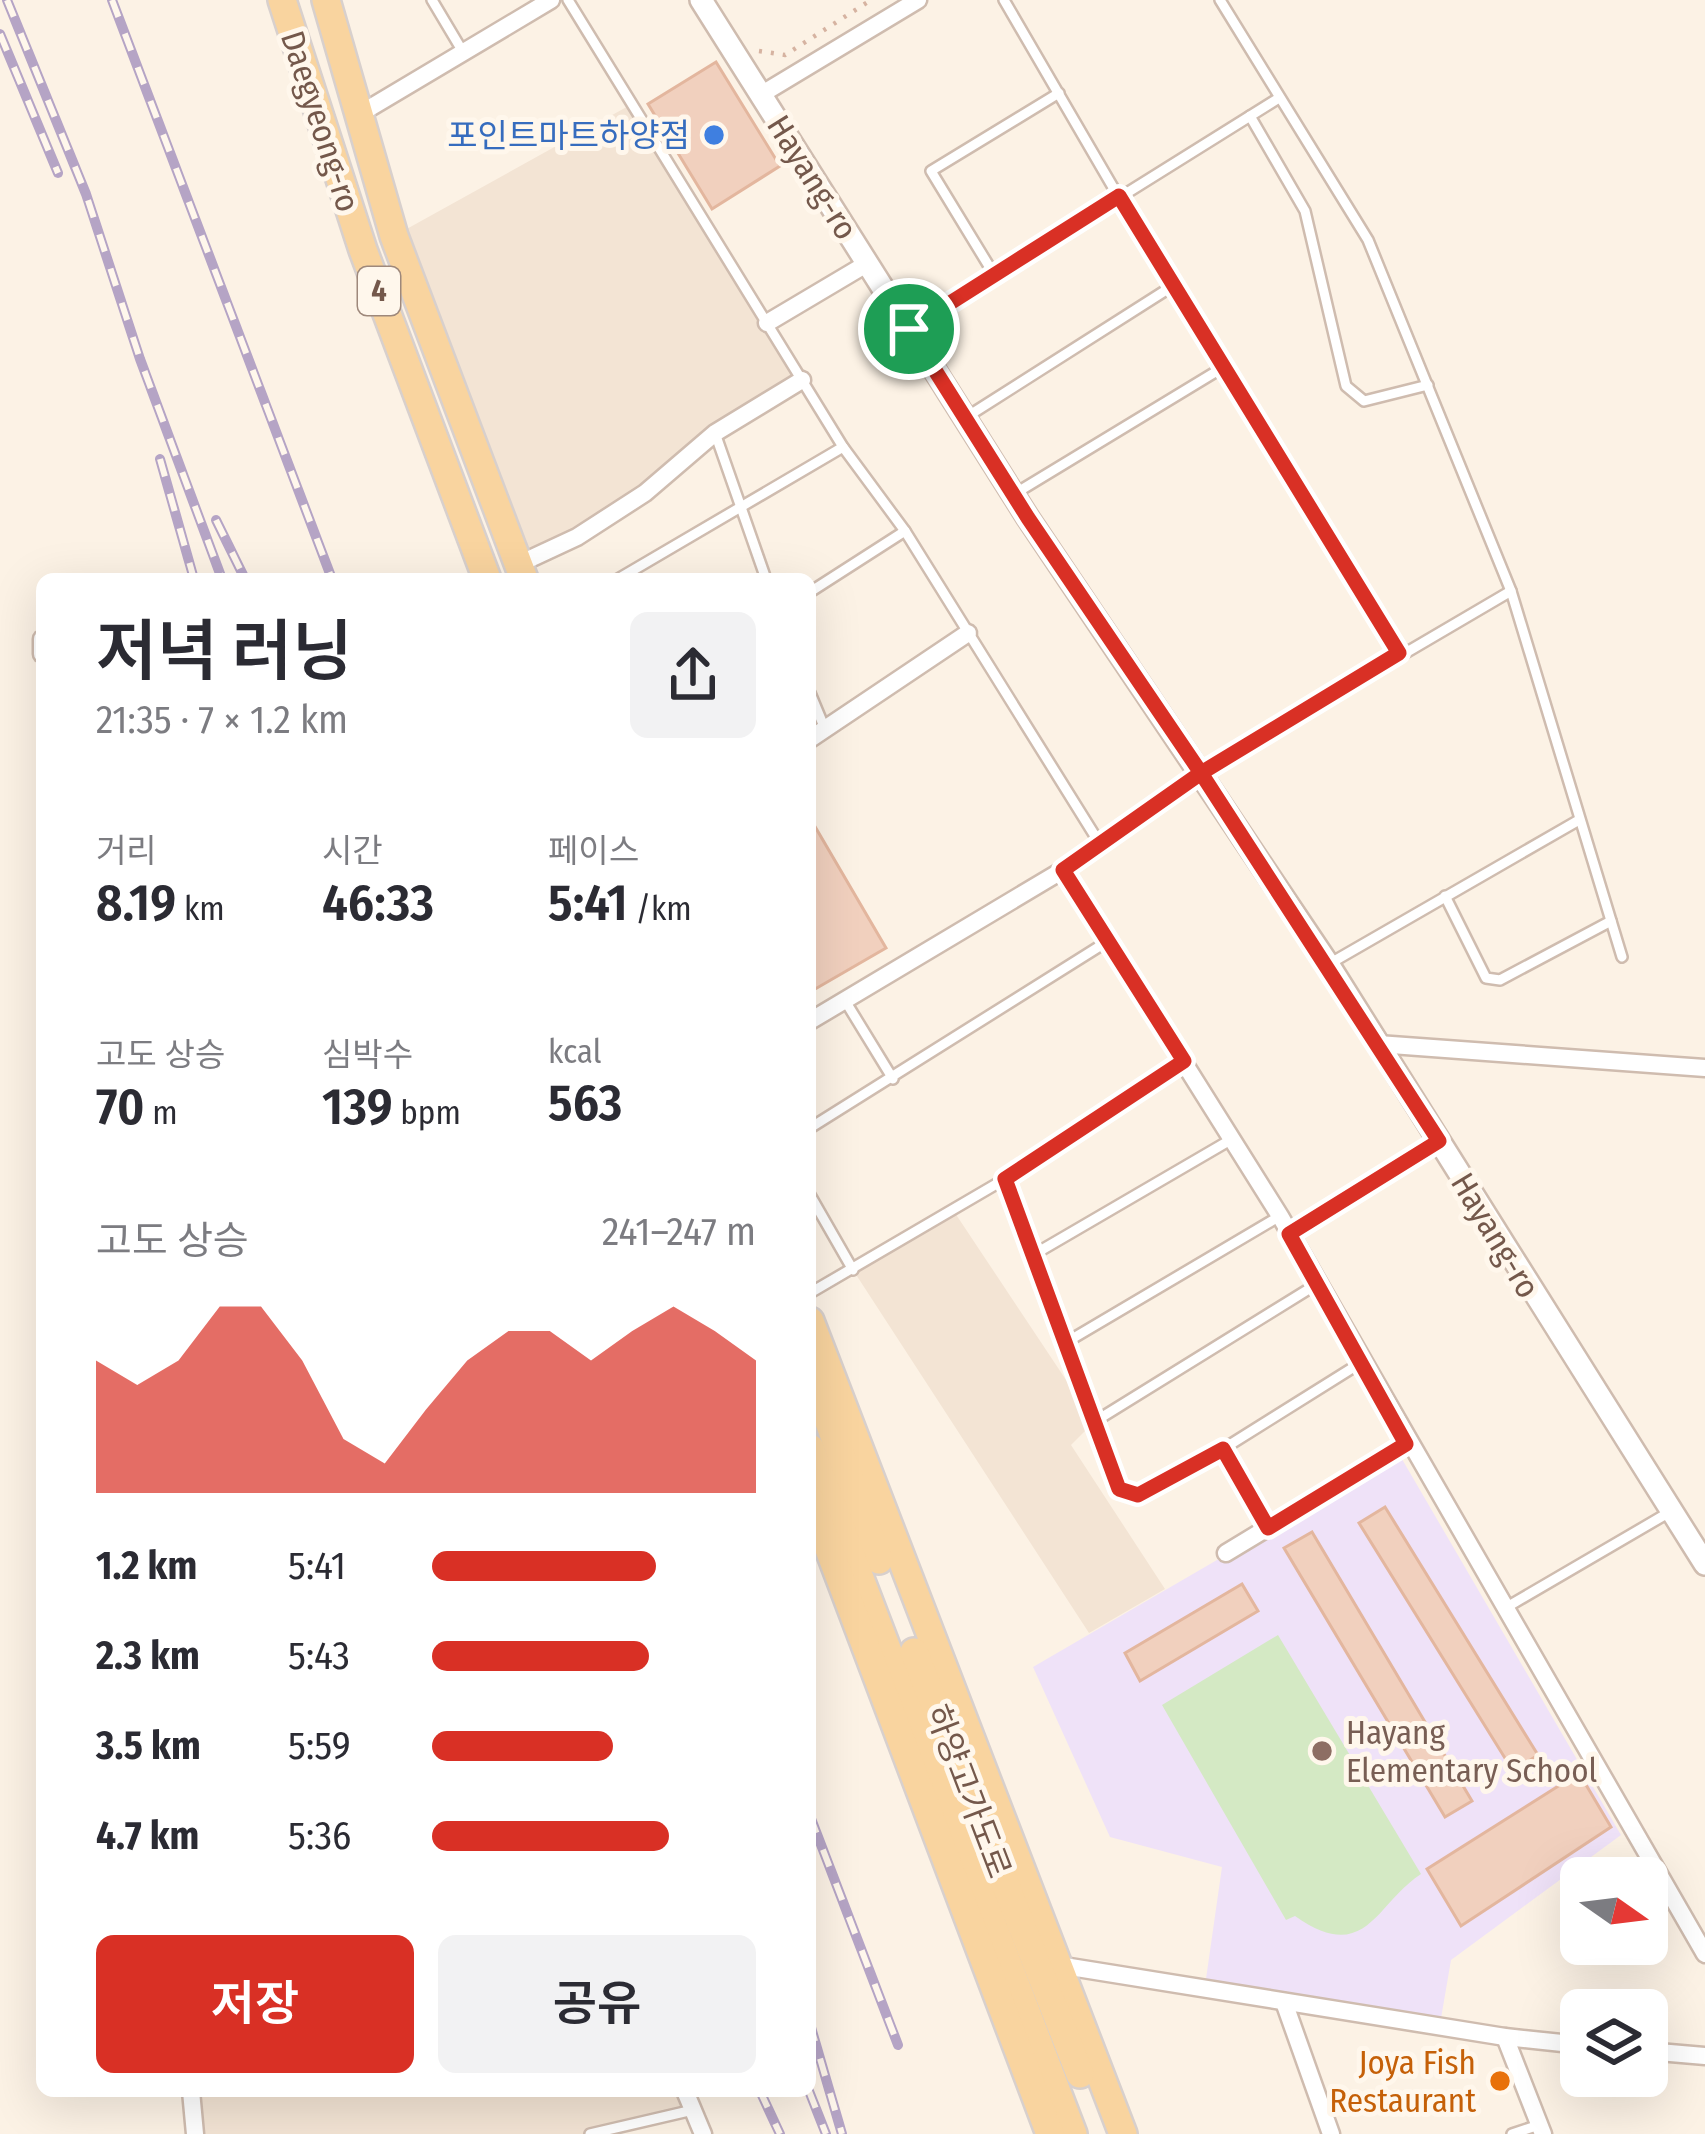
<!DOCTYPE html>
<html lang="ko">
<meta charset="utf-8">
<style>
body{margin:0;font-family:"Fira Sans Condensed","Noto Sans KR",sans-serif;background:#f2f2f3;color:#2b2b33;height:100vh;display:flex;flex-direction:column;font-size:45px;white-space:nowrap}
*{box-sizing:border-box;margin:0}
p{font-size:39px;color:#7c7c81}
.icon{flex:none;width:66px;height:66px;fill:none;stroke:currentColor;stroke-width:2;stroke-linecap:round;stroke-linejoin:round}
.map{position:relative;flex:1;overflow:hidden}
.drawer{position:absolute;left:36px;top:573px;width:780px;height:1524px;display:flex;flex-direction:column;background:#fff;border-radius:18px;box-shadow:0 12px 48px #0002}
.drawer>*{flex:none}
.needle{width:78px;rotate:104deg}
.buttons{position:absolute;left:1560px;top:1857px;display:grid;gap:24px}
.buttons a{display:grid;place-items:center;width:108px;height:108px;border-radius:18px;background:#fff;box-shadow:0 12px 48px #0002;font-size:60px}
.pin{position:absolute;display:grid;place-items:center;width:102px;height:102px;color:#fff;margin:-51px;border:6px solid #fff;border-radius:50%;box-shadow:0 3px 12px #0007}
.round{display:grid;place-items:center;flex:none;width:126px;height:126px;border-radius:18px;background:#f2f2f3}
.summary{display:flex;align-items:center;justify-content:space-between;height:204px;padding:0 60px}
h1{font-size:66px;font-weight:600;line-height:90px}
.metrics{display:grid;grid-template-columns:repeat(3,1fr);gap:18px;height:204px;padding:12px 60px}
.metrics div{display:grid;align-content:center}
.metrics b{font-size:51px;font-weight:600}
.metrics small{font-size:33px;font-weight:400}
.metrics p{font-size:33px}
.chart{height:336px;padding:24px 60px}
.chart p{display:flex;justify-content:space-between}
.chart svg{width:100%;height:216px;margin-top:12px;fill:#d93025;opacity:.7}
.button{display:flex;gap:24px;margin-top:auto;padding:24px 60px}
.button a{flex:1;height:138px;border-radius:18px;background:#d93025;color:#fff;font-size:48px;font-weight:600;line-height:138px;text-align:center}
.button a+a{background:#f2f2f3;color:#2b2b33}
ul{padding:0 60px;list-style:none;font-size:39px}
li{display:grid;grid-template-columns:192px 144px 1fr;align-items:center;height:90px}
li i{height:30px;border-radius:15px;background:#d93025}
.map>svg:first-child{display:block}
.residential{fill:#f3e4d4}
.education{fill:#efe2f8}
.green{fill:#d4e9c4}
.building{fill:#f1d0be;stroke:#e3b69e;stroke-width:3}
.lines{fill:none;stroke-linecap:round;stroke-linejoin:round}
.service-casing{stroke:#cfbcaf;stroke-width:14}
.minor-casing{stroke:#cfbcaf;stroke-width:21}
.tertiary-casing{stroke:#cfbcaf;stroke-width:26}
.primary-casing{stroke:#d8d0cd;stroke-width:32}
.path{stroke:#d6b3a1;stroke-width:4.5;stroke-dasharray:3 9;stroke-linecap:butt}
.service{stroke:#fff;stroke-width:9}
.minor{stroke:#fff;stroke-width:16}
.tertiary{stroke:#fff;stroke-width:21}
.primary{stroke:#f9d49f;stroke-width:27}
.rail-casing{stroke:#b5a4c5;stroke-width:10}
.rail{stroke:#fff7ec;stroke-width:6;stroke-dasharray:18;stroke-linecap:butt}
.route-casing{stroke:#fff;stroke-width:24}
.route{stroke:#d93025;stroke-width:15}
.shop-dot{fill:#3f7fe0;stroke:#fff7ec;stroke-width:4.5}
.education-dot{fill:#8d6e63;stroke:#fff7ec;stroke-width:4.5}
.food-dot{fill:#e8710a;stroke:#fff7ec;stroke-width:4.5}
.labels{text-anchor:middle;stroke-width:10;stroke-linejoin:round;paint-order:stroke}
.shield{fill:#fff7ec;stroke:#9e887b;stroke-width:3}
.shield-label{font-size:30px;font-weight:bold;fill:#74584b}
.street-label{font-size:33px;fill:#74584b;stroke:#fff7ec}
.shop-label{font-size:33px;fill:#366cbe;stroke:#fff7ec;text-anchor:end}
.education-label{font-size:33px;fill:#785e54;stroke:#fff7ec;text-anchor:start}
.food-label{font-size:33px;fill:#c56008;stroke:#fff7ec;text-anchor:end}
</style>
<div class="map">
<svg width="1705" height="2134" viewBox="0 0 1705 2134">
<rect width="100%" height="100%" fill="#fcf2e5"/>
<g class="residential">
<path d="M632,104L802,380L645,493L519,564L394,236Z"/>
<path d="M953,1210L1094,1422L1071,1445L1165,1589L1089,1633L853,1270Z"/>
<path d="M191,2091H685L693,2110L588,2134H195Z"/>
</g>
<path class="education" d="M1399,1454L1621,1835L1451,1960L1439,2030L1204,1993L1222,1867L1110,1837L1033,1667Z"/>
<path class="green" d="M1278,1635L1421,1874C1375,1904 1366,1966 1295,1916L1286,1920L1162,1705Z"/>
<g class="building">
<path d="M716,62L780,166L712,209L648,104Z"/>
<path d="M810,818L886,948L810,992Z"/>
<path d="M1385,1507L1538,1755L1513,1771L1359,1523Z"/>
<path d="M1312,1532L1472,1801L1445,1817L1284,1548Z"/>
<path d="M1242,1584L1258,1611L1140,1681L1125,1653Z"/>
<path d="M1579,1773L1611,1827L1461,1926L1427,1869Z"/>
</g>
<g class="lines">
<defs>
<g id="service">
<path d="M432,0L463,52"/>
<path d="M568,0L843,447L905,531L1100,844"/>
<path d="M1004,0L1171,287L1399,653"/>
<path d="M1220,0L1368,240L1511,591L1622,957"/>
<path d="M1250,116L1305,211L1346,386L1364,401L1428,385"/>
<path d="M995,276L931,171L1059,93"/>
<path d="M909,329L1279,98"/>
<path d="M965,418L1171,287"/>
<path d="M715,433L766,579"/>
<path d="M1016,493L1222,368"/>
<path d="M618,579L843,447"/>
<path d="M810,592L905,531"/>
<path d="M810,693L825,729"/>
<path d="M1201,773L1511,591"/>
<path d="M1445,896L1486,978L1500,980L1611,921"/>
<path d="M1329,964L1579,820"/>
<path d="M844,999L893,1079"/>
<path d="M810,1128L1108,941"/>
<path d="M1005,1179L1119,1489L1138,1495L1223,1449"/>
<path d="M810,1195L853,1270"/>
<path d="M1291,1233L1439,1140"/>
<path d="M1033,1255L1232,1139"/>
<path d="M810,1293L1005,1179L1184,1061"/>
<path d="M1065,1343L1280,1216"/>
<path d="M1094,1422L1317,1284"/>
<path d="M1268,1528L1223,1449L1362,1362"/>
<path d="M1507,1607L1668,1513"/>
<path d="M590,2134L693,2110"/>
<path d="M1512,2134L1539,2125"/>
</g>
<g id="minor">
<path d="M762,94L918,0"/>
<path d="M358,115L551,0"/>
<path d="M767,323L868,263"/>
<path d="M519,564L577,537L645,493L715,433L802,380"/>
<path d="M42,639V654"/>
<path d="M810,739L968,633"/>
<path d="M1063,870L1280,1216L1705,1954"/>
<path d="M810,1021L1063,870L1201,773"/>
<path d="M1378,1044L1705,1068"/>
<path d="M1226,1553L1406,1444"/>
<path d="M1058,1965L1505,2037L1581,2045"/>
<path d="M1284,2002L1331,2134"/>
<path d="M1505,2037L1543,2134"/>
<path d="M1647,2051L1705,2056"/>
<path d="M191,2091L195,2134"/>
<path d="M685,2091L703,2134"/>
</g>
<path id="tertiary" d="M701,0L1028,518L1328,964L1705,1564"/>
<g id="primary">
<path d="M282,0L363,250L487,579"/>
<path d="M326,0L394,236L524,579"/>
<path d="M810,1321L1123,2134"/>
<path d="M810,1370L879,1560"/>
<path d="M810,1448L1073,2134"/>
<path d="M810,1499L1050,2134"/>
<path d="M914,1652L1080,2074"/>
</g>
</defs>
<use href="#service" class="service-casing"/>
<use href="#minor" class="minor-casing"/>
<use href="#tertiary" class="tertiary-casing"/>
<use href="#primary" class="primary-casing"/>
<path class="path" d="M759,51L785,55L871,0"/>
<use href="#service" class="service"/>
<use href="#minor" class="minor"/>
<use href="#tertiary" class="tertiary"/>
<use href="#primary" class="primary"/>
<defs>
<g id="rail">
<path d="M7,0L86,194L140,359L222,579"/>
<path d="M112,0L332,579"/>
<path d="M0,34L58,173"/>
<path d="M160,459L194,579"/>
<path d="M216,520L245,579"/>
<path d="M810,1816L898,2045"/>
<path d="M810,2024L842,2134"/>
<path d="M760,2091L780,2134"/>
<path d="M809,2091L826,2134"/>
</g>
</defs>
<use href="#rail" class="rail-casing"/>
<use href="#rail" class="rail"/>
</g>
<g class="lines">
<defs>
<path id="route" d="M909,329L1028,518L1201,773L1063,870L1184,1061L1005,1179L1119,1489L1138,1495L1223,1449L1268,1528L1406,1444L1289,1234L1439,1141L1201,773L1399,653L1119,196L909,329"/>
</defs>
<use href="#route" class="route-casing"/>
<use href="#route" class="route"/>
</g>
<circle class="shop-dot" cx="714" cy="135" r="12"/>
<circle class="education-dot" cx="1322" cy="1751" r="12"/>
<circle class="food-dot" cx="1500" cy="2081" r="12"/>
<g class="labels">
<rect class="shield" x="358" y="267" width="42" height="48" rx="9"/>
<g class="shield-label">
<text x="379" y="301">4</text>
</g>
<g class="street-label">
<text transform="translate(321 121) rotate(72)" y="12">Daegyeong-ro</text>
<text transform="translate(813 177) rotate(58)" y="12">Hayang-ro</text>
<text transform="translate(1496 1235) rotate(59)" y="12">Hayang-ro</text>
<text transform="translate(969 1791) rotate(69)" y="12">하양고가도로</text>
</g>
<g class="shop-label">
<text x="690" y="147">포인트마트하양점</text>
</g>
<g class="education-label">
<text x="1346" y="1744">Hayang<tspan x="1346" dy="38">Elementary School</tspan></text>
</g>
<g class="food-label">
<text x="1476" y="2074">Joya Fish<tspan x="1476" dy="38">Restaurant</tspan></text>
</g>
</g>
</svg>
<div class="buttons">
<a><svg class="needle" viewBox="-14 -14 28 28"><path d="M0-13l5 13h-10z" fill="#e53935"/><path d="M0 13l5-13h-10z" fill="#7c7c81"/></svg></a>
<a><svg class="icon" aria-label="layers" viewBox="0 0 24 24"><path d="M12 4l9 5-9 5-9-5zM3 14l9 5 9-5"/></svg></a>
</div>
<div class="pin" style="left:909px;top:329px;background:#1e9e55"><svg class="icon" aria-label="arrive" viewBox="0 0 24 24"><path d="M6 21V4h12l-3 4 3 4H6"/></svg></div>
<section class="drawer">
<div class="summary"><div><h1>저녁 러닝</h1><p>21:35 · 7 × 1.2 km</p></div><a class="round"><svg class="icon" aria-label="share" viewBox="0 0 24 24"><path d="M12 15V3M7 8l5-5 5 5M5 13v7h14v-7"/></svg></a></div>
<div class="metrics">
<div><p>거리</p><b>8.19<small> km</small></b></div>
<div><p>시간</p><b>46:33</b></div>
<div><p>페이스</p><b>5:41<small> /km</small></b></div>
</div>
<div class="metrics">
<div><p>고도 상승</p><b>70<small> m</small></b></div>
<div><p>심박수</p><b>139<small> bpm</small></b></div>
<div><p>kcal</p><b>563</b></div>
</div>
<div class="chart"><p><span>고도 상승</span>241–247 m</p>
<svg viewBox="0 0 160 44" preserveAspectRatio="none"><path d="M0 44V17L10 22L20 17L30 6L40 6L50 17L60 33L70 38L80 27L90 17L100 11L110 11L120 17L130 11L140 6L150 11L160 17V44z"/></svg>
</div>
<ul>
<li><b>1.2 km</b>5:41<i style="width:69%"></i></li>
<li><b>2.3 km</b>5:43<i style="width:67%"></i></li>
<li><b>3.5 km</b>5:59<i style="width:56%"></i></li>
<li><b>4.7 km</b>5:36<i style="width:73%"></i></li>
</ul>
<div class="button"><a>저장</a><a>공유</a></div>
</section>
</div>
